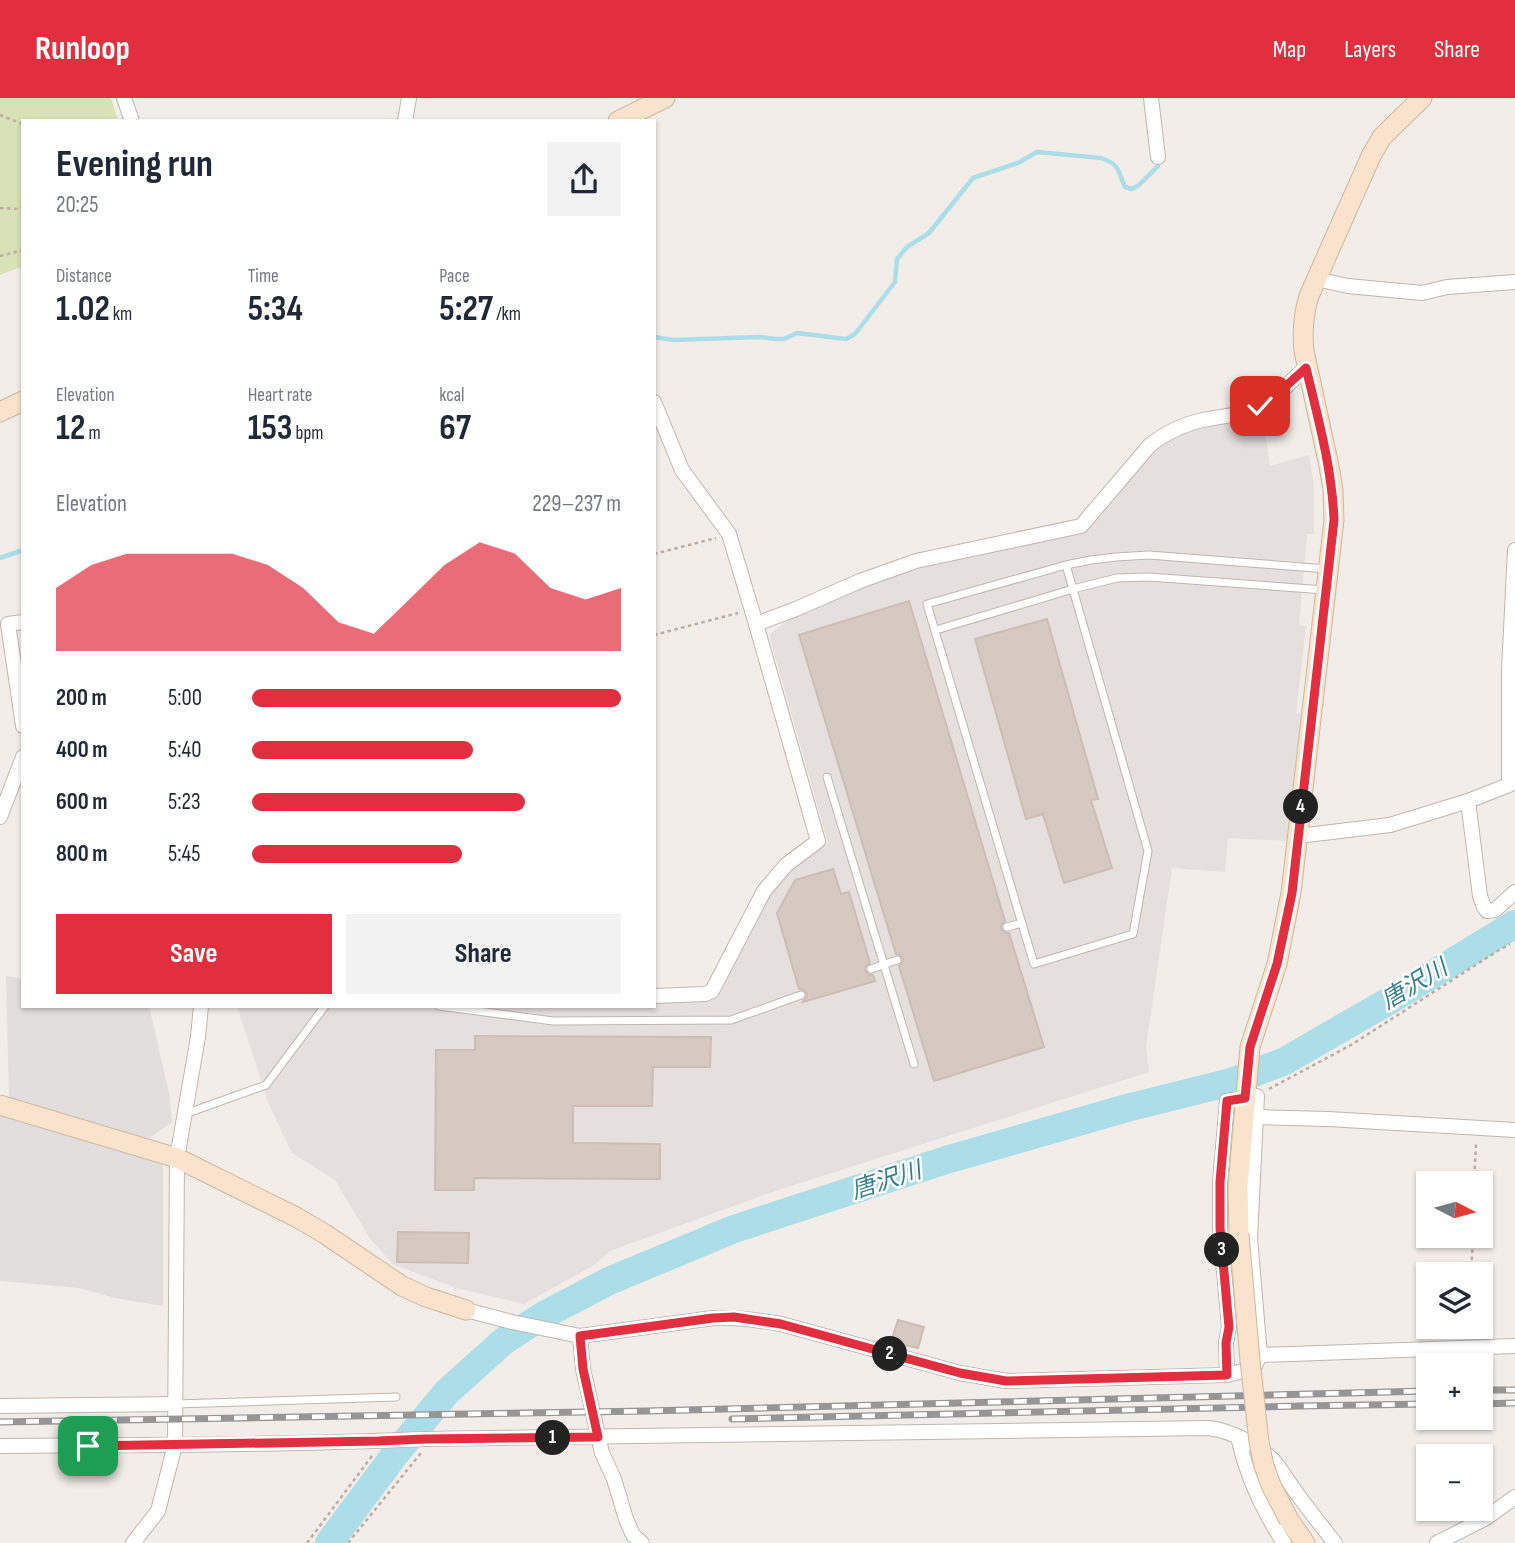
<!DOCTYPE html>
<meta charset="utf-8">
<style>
body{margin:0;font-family:"Sofia Sans Condensed","Noto Sans JP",sans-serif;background:#f2f2f3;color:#1f2937;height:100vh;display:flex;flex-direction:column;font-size:26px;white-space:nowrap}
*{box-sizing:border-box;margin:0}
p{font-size:23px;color:#747a83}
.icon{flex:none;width:38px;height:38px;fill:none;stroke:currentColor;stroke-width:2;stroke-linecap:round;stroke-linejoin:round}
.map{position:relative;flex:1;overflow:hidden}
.side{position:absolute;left:21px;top:21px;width:635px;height:889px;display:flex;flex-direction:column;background:#fff;border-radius:0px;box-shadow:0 2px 5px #0004}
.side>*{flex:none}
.needle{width:46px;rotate:96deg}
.fabs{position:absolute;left:1416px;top:1073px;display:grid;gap:14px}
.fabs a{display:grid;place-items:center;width:77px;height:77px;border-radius:0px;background:#fff;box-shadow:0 2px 5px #0004;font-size:35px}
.pin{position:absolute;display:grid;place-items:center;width:60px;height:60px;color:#fff;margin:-30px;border-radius:14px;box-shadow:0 4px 10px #0006}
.km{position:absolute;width:35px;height:35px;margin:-18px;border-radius:50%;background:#222;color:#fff;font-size:19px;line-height:35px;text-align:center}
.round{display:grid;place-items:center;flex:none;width:74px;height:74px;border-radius:0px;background:#f2f2f3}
.headline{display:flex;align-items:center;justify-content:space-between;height:119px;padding:0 35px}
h1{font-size:38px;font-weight:700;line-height:52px}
.metrics{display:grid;grid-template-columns:repeat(3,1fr);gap:10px;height:119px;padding:7px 35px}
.metrics div{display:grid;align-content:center}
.metrics b{font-size:35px;font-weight:700}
.metrics small{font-size:19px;font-weight:400}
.metrics p{font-size:19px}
.chart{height:196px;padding:14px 35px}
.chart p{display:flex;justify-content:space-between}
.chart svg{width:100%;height:126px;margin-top:7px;fill:#e22f3f;opacity:.7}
.action{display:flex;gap:14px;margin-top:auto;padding:14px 35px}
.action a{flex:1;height:80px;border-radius:0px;background:#e22f3f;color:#fff;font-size:28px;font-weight:700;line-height:80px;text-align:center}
.action a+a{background:#f2f2f3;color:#1f2937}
ul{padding:0 35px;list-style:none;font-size:23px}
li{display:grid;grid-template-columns:112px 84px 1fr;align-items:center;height:52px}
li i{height:18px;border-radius:9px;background:#e22f3f}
header{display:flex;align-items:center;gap:42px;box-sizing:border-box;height:98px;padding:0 35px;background:#e22f3f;color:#fff}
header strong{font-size:33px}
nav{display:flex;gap:38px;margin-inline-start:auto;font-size:24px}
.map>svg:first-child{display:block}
.industrial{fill:#e5dfdd}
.green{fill:#d9e2b6}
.parking{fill:#e1dedd}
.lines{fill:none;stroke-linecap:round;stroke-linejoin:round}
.stream{stroke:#abdee8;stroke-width:4.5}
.river{stroke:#abdee8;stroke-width:28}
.building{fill:#d6c9c2;stroke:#cdbdb3;stroke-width:2}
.lane-casing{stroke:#c0b6af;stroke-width:9}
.street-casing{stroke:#c0b6af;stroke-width:16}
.secondary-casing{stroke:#d0b79f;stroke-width:21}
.path{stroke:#bdab9f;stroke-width:2.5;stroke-dasharray:3.5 3.5;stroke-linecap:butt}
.lane{stroke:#fff;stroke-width:7}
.street{stroke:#fff;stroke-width:14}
.secondary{stroke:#f9e3cc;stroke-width:19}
.rail-casing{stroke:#969696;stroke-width:7}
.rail{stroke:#fff;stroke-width:4.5;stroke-dasharray:13;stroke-linecap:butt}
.secondary-bridge-casing{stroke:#d0b79f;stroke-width:21;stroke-linecap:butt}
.secondary-bridge{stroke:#f9e3cc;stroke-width:19}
.route-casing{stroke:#fff;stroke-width:14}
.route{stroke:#e22f3f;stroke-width:9}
.labels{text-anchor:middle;stroke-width:5;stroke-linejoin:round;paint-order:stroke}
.water-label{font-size:24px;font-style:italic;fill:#367f8f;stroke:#fff}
</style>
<header>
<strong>Runloop</strong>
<nav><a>Map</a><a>Layers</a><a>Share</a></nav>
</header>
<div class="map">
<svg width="1515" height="1445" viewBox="0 0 1515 1445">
<rect width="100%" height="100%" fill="#f2ede8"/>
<path class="industrial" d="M1262,315L1270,368L1309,357L1314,388V436H1307L1299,527L1306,528L1296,615L1305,616L1290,743L1228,740L1225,774L1172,770L1146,949L1149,974L778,1092L610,1153L594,1167L524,1206L457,1190L394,1167L371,1142L335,1082L292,1055L269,1006L237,908H654L655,904L709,902L718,899L771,796L790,773L828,745L769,537L798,515L864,488L917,469L1082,433L1153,353L1164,344L1183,334L1208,328L1240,324Z"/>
<path class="green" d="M0,0H111L118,23H23V168L0,177Z"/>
<g class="parking">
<path d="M6,878L23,881V908H149L169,995L172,1024L148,1041L9,1000Z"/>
<path d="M0,1016L42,1030L163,1065V1208L115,1200L79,1190L0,1183Z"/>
</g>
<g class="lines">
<g class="stream">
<path d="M654,239L674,242L759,239L776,241H784L797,235L846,241L855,236L895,184L897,161L907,149L929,135L973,80L1018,65L1037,54L1101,60C1121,67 1117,72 1125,89L1132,91L1139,87L1158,68"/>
<path d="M0,460L23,452"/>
</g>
<path class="river" d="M329,1445L396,1355L447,1294L505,1242L544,1217L609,1183L734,1131L946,1062L1127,1010L1231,984L1285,963L1387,904L1515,826"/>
</g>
<g class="building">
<path d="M909,503L1005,823L1001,827V831L1005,835H1009L1044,949L934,983L899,868L902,865L903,861L900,857L896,856L799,537Z"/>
<path d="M1047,521L1098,701L1091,702L1112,770L1064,785L1043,716L1026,721L975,541Z"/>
<path d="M833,771L841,796L849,794L870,865L866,868L865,872L868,876L873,877L875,883L803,904L806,900L807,896L804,892L799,891L777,815L795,782Z"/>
<path d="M475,938L711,939L710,969H653L652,1008H573V1045L660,1046V1081L474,1080V1092H435L436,952H475Z"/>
<path d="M398,1134L469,1135L468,1165L397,1164Z"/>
<path d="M898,1222L924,1229L918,1250L891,1244Z"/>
</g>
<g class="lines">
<defs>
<g id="lane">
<path d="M1066,467L1148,753L1133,836L1034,866L927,506L1066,467L1091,462L1116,459L1149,457L1328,471"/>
<path d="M936,532L1073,491L1117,480L1149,479L1325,492"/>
<path d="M827,679L914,966"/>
<path d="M1007,829L1022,825"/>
<path d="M871,871L897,862"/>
<path d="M439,908L553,923L731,922L801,897"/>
<path d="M185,1016L266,987L325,908"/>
<path d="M176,1306L396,1299"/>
</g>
<g id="street">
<path d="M124,0L132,23"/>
<path d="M1151,0L1158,59"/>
<path d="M405,23L409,0"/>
<path d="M1316,181L1348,188L1422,195L1447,189L1515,184"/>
<path d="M654,304L682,372L729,436L756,526"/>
<path d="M23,524L8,526L23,628"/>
<path d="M1468,703L1480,798L1484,809L1487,813L1495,812L1515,794"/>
<path d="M0,719L23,659"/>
<path d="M1298,738L1390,727L1468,703L1509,687V572L1515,452"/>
<path d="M654,898L705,896L712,893L764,793L786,767L818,743L756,526L796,511L860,483L916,463L1081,428L1150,347C1168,333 1186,325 1208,321C1226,318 1245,316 1261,308C1278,299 1292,282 1306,269"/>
<path d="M1256,1019L1328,1021L1515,1032"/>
<path d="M466,1212L512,1224L580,1238L713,1220C736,1219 758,1222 781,1226L960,1275L1006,1283L1227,1277L1254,1270L1260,1257L1250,1140L1257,998L1227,1003L1220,1084V1130L1229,1229L1226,1245L1227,1277"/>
<path d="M580,1238L583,1271L602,1355L614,1381L626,1421L633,1437L642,1445"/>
<path d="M1260,1257L1515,1248"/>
<path d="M0,1308L176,1306"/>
<path d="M1238,1339C1246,1376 1263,1413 1284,1445"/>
<path d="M0,1348C142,1347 283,1347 425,1341L1209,1330C1231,1333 1255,1345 1272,1361C1282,1372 1289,1385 1298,1397C1310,1413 1322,1429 1335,1445"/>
<path d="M133,1445L158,1413L175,1347L177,1060L198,939L201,908"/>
<path d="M1437,1445L1486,1420L1515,1399"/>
</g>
<g id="secondary">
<path d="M618,23L665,0"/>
<path d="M0,314L23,303"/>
<path d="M0,1007L177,1060L296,1119L325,1136L402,1188L426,1199L466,1212"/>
<path d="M1239,1136L1238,1088L1250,949L1277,866L1291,795L1334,422L1333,392L1329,368L1304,253C1302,234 1303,217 1309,198L1371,58L1382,39L1422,0"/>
<path d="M1289,1422L1305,1445"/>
</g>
</defs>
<use href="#lane" class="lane-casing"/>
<use href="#street" class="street-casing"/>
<use href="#secondary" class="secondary-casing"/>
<g class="path">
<path d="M0,17L23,26"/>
<path d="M0,110L19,111L23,109"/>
<path d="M0,158L23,152"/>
<path d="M654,456L716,440"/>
<path d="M654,537L738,515"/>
<path d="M1269,991L1351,947L1499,852L1510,846"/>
<path d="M1474,1085L1476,1046"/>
<path d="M1471,1176L1473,1138"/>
<path d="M307,1445L372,1358"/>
<path d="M348,1445L421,1355"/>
</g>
<use href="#lane" class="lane"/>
<use href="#street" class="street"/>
<use href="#secondary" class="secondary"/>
<defs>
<g id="rail">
<path d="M1480,1292H1515"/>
<path d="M1480,1306L1515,1305"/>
<path d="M732,1321L1300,1308L1428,1306"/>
<path d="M0,1324L647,1313L1428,1293"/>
</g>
</defs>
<use href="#rail" class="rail-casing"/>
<use href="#rail" class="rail"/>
<defs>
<path id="secondary-bridge" d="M1239,1136L1250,1262L1259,1344L1264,1368L1271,1387L1289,1422"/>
</defs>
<use href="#secondary-bridge" class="secondary-bridge-casing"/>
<use href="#secondary-bridge" class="secondary-bridge"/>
</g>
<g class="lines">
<defs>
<path id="route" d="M88,1348L378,1343L425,1341L598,1339L583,1271L580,1238L713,1220L734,1219L781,1226L960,1275L1006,1283L1227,1277L1226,1245L1229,1229L1220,1130V1084L1227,1003L1245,1000L1250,949L1277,866L1292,795L1334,422C1332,370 1318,320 1306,270L1276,297L1260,308"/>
</defs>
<use href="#route" class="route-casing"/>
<use href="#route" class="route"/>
</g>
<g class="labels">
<g class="water-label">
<text transform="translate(1414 886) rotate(-31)" y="8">唐沢川</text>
<text transform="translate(886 1082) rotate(-18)" y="8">唐沢川</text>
</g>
</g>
</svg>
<div class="fabs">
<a><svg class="needle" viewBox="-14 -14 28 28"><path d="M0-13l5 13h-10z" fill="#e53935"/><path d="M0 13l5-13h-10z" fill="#747a83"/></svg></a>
<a><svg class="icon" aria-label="layers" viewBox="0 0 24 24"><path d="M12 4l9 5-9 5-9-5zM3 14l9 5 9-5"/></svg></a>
<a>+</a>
<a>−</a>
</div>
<div class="pin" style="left:88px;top:1348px;background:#1e9e55"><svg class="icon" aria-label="arrive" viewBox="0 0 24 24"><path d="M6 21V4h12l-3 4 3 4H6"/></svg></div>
<div class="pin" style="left:1260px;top:308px;background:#d93025"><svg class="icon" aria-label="check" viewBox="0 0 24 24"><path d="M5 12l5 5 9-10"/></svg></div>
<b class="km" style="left:553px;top:1340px">1</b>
<b class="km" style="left:890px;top:1256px">2</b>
<b class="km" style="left:1222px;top:1152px">3</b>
<b class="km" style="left:1301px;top:709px">4</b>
<section class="side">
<div class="headline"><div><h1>Evening run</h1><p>20:25</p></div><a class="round"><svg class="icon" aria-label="share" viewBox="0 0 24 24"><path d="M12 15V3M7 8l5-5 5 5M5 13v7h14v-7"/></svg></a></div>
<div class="metrics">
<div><p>Distance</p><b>1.02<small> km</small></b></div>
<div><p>Time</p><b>5:34</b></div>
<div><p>Pace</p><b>5:27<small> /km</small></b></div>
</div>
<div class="metrics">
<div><p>Elevation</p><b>12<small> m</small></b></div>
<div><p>Heart rate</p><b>153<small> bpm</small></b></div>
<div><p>kcal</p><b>67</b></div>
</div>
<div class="chart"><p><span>Elevation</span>229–237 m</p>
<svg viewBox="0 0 160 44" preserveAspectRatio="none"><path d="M0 44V22L10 14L20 10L30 10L40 10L50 10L60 14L70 22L80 34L90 38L100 26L110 14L120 6L130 10L140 22L150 26L160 22V44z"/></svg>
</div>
<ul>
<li><b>200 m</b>5:00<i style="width:100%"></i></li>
<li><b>400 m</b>5:40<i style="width:60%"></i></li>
<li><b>600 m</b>5:23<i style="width:74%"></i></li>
<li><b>800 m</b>5:45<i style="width:57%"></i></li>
</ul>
<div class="action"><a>Save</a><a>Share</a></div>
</section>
</div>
